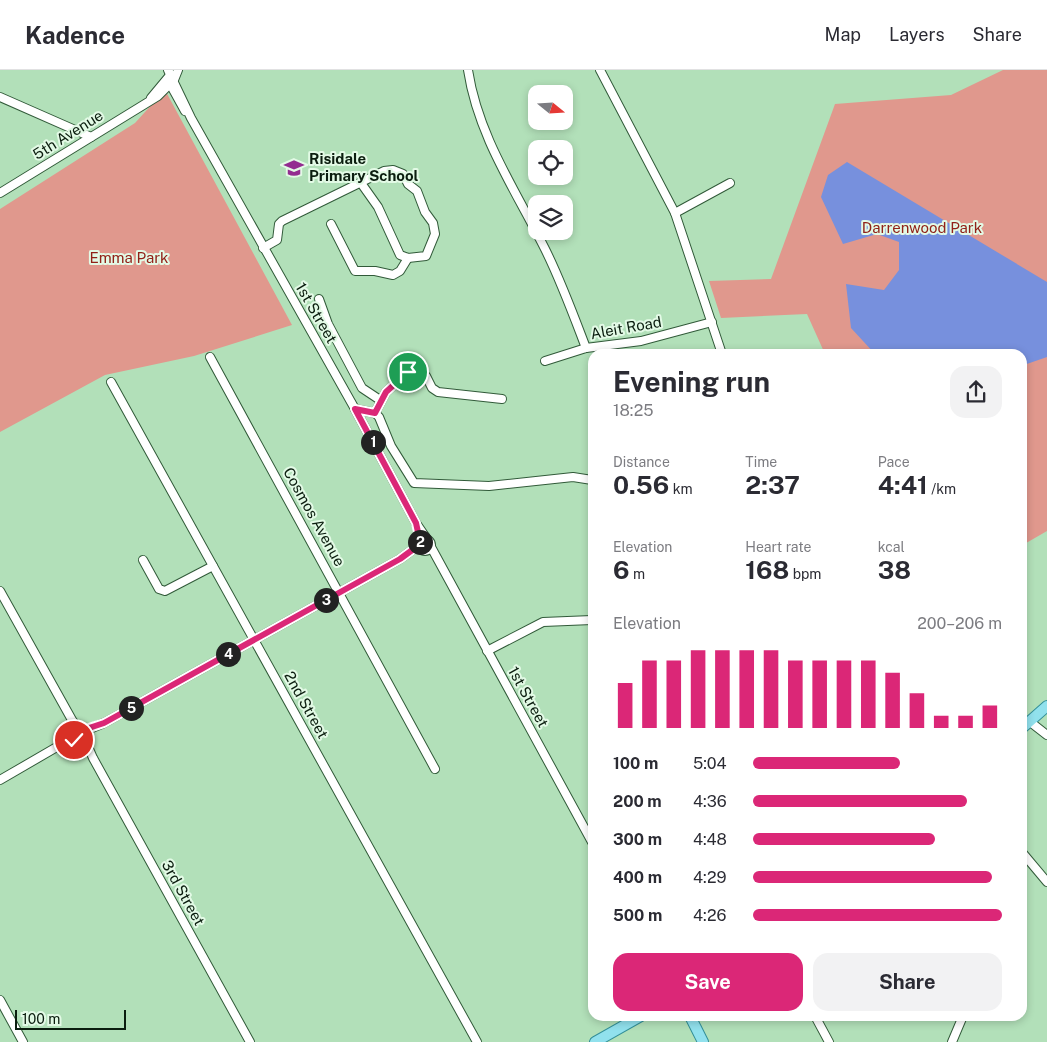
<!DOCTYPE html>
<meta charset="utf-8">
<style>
body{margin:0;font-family:"Public Sans",sans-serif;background:#f2f2f3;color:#2b2b33;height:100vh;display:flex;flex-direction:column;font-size:19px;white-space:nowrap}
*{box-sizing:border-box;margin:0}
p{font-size:16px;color:#7c7c81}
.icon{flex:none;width:28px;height:28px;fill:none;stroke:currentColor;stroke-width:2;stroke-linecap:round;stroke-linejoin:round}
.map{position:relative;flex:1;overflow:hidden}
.side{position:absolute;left:588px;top:279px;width:439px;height:672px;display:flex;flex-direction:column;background:#fff;border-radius:15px;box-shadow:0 2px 8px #0003}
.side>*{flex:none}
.needle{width:32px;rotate:108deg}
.fabs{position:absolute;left:528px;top:15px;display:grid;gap:10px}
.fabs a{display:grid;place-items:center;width:45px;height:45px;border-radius:10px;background:#fff;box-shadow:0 2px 8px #0003;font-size:25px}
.scale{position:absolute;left:15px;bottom:12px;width:111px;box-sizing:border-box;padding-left:5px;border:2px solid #0b1d0f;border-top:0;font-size:14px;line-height:18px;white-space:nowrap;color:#0b1d0f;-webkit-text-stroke:4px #e3fae6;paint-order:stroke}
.pin{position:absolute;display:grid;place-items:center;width:42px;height:42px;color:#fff;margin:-21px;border:2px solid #fff;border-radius:50%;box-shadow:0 1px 5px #0007}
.km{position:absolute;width:25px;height:25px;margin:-12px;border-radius:50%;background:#222;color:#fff;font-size:14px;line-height:25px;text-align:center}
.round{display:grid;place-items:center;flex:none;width:52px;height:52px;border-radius:15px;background:#f2f2f3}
.overview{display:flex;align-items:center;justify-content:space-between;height:85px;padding:0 25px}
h1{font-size:28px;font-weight:700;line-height:38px}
.stats{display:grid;grid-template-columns:repeat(3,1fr);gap:8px;height:85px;padding:5px 25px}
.stats div{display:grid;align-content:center}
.stats b{font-size:25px;font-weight:700}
.stats small{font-size:14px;font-weight:400}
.stats p{font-size:14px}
.chart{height:140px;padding:10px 25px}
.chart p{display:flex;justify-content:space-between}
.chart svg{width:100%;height:90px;margin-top:5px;stroke:#db2777;stroke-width:6}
.action{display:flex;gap:10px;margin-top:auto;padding:10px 25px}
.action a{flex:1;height:58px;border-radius:15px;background:#db2777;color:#fff;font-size:20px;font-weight:700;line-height:58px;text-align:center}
.action a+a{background:#f2f2f3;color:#2b2b33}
ul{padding:0 25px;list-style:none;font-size:16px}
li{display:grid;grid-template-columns:80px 60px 1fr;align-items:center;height:38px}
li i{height:12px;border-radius:6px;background:#db2777}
header{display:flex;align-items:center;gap:30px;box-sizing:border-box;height:70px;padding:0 25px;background:#fff;border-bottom:1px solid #e1e1e2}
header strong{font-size:24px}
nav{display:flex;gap:28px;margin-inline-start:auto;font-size:18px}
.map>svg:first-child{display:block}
.green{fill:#e0988d}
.water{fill:#7790dd}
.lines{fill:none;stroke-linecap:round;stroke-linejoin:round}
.minor-casing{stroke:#315a39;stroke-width:10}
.major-casing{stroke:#338f98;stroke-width:12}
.minor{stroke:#fff;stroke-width:8}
.major{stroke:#91e1ed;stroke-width:10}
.route-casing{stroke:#fff;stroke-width:10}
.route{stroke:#db2777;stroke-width:6}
.labels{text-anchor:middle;stroke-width:4;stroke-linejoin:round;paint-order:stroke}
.street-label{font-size:15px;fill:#0b1d0f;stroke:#e3fae6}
.poi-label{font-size:15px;font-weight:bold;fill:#0b1d0f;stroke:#e3fae6;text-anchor:start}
.park-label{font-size:15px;fill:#912219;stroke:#e3fae6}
</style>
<header>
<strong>Kadence</strong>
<nav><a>Map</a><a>Layers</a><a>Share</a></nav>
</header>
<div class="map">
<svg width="1047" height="972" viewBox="0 0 1047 972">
<rect width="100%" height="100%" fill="#b2e0b9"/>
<g class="green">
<path d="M1003,0H1047V461L1021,476V284H825L807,244L721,248L709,211L771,209L835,34L951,25Z"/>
<path d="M165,20L292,255L194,286L105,305L0,362V139L135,53Z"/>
</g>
<path class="water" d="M847,92L1047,212V287L1021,296V284H875L851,258L846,214L884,220L899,200V172L877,164L843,174L821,127L828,105Z"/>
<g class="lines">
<defs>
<g id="minor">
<path d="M168,0L191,48L355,339L416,453L427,469"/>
<path d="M468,0C478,66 516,121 545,179C561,211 573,244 586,278"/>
<path d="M600,0L675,143L722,284"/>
<path d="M169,12L185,41"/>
<path d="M0,27L91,67"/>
<path d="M151,28L171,4"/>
<path d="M0,123L158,26L174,10L178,0"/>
<path d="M675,143L730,113"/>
<path d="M331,154L355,201H375L393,205L400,201L408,188"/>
<path d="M263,178L277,170L279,154L282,151L384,101L393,100L403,104L408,114L417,121L425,142L433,153L435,164L426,186L408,188L400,185L378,137L361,113"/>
<path d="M319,229L328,254L362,318L380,330"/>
<path d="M210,287L435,699"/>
<path d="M545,291L586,278L641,271L712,252"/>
<path d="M111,312L477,972"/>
<path d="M355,339L375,343L379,347L391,376L414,413L489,416L573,407L592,410"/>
<path d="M375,343L386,322L408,302L426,306L432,318L438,322L502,329"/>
<circle cx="425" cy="475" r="6"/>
<path d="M431,477L592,772"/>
<path d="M143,490L159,519L165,521L213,496"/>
<path d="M0,521L72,650L81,662"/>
<path d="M487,581L543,552L592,550"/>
<path d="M1029,651L1047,665"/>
<circle cx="80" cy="668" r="6"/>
<path d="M82,662L104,653L400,489L419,475"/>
<path d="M85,670L93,688L250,972"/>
<path d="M0,710L74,667"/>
<path d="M1021,781L1047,812"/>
<path d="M0,930L23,972"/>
<path d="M815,946L829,972"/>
<path d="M952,972L963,946"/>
</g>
<g id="major">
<path d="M1021,659L1047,636"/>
<path d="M690,946L703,972"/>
<path d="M595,972L641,946"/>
</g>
</defs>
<use href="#minor" class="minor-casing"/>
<use href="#major" class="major-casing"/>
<use href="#minor" class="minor"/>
<use href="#major" class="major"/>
</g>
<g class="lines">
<defs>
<path id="route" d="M74,670L77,662L104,653L400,489L419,475L420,471L416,453L355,339L375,343L386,322L408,302"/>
</defs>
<use href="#route" class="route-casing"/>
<use href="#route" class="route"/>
</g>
<defs>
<symbol id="school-bare" viewBox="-9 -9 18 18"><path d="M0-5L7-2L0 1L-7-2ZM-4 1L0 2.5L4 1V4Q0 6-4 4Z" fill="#932c90" stroke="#e3fae6" stroke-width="2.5" paint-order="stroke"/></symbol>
</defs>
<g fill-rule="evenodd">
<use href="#school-bare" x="280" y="84" width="28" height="28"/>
</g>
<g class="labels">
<g class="street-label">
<text transform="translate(68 65) rotate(-32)" y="5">5th Avenue</text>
<text transform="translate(316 243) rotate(60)" y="5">1st Street</text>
<text transform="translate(626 258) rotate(-10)" y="5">Aleit Road</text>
<text transform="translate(314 447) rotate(61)" y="5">Cosmos Avenue</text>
<text transform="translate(528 627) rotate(61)" y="5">1st Street</text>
<text transform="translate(306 635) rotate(61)" y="5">2nd Street</text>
<text transform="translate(183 823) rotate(61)" y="5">3rd Street</text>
</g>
<g class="poi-label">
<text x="309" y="94">Risidale<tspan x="309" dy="17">Primary School</tspan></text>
</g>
<g class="park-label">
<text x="922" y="163">Darrenwood Park</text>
<text x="129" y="193">Emma Park</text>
</g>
</g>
</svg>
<div class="fabs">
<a><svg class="needle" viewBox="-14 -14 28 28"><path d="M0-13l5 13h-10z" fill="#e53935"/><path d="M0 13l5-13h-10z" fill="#7c7c81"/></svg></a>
<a><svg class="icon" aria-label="locate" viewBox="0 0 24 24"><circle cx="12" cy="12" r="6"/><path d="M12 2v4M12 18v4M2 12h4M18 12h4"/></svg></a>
<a><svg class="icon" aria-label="layers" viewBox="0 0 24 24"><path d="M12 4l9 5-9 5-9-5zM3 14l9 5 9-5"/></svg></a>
</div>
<div class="scale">100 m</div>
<div class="pin" style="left:408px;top:302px;background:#1e9e55"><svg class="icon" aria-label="arrive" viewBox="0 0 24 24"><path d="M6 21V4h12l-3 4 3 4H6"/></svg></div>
<div class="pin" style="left:74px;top:670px;background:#d93025"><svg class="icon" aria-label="check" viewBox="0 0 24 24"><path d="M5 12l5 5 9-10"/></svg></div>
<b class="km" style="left:373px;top:372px">1</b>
<b class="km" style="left:420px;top:472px">2</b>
<b class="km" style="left:326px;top:530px">3</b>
<b class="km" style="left:228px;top:584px">4</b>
<b class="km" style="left:131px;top:638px">5</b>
<section class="side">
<div class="overview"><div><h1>Evening run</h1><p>18:25</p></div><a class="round"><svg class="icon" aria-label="share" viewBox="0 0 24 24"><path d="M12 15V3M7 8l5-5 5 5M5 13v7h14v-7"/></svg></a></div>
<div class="stats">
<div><p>Distance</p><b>0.56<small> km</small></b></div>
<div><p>Time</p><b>2:37</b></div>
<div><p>Pace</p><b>4:41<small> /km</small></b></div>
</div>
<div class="stats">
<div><p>Elevation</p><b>6<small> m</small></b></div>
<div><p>Heart rate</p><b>168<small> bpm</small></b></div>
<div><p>kcal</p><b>38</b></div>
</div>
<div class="chart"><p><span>Elevation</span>200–206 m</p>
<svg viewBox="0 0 160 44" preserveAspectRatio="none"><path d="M5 44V22M15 44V11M25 44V11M35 44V6M45 44V6M55 44V6M65 44V6M75 44V11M85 44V11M95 44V11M105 44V11M115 44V17M125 44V27M135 44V38M145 44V38M155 44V33"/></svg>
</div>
<ul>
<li><b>100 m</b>5:04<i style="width:59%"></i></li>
<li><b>200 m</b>4:36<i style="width:86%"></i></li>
<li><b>300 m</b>4:48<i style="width:73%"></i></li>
<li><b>400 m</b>4:29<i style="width:96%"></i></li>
<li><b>500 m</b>4:26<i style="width:100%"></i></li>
</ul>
<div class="action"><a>Save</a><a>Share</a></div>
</section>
</div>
